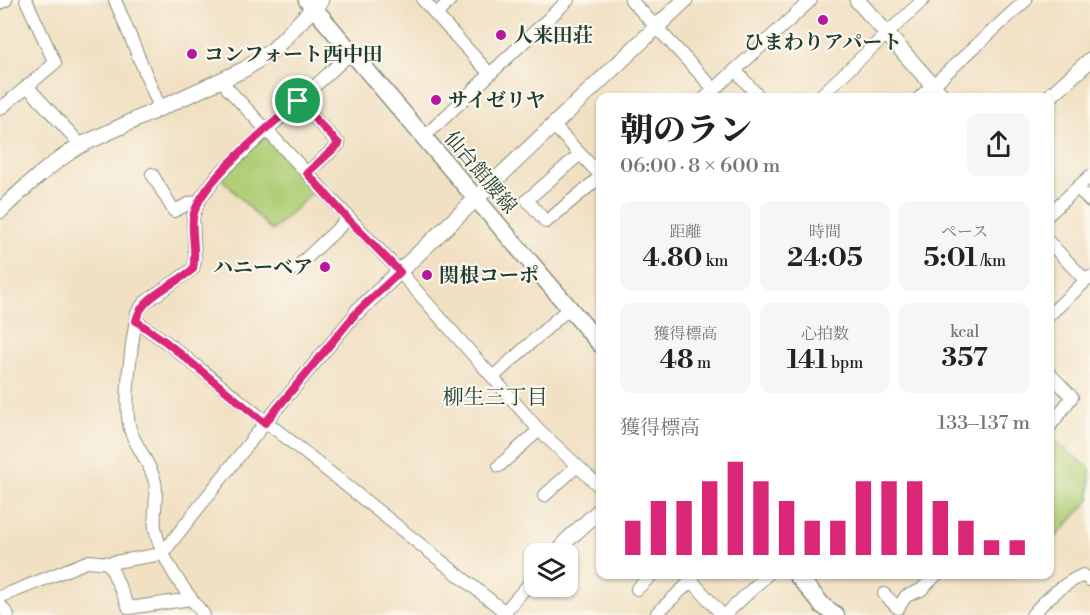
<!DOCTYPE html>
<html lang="ja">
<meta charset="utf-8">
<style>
body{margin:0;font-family:"Libre Bodoni","Noto Serif JP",serif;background:#f6f6f6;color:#222;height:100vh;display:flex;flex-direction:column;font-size:22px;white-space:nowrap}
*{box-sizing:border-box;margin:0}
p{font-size:20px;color:#767676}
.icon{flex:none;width:33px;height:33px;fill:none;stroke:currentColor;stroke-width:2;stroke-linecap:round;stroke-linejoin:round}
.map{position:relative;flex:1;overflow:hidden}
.sheet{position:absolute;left:596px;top:93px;width:458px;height:486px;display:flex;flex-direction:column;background:#fff;border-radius:12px;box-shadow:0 2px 4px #0004}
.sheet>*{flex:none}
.controls{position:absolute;left:524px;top:543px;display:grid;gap:12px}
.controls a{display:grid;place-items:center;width:54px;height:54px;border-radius:12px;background:#fff;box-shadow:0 2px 4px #0004;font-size:30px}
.pin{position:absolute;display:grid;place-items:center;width:51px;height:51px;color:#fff;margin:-26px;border:3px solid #fff;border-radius:50%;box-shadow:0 2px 6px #0007}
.round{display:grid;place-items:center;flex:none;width:63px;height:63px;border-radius:12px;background:#f6f6f6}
.headline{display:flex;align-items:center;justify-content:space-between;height:102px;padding:0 24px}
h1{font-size:33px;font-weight:800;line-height:45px}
.figures{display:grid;grid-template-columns:repeat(3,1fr);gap:9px;height:102px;padding:6px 24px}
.figures div{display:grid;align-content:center;border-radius:12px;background:#f6f6f6;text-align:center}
.figures b{font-size:26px;font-weight:800}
.figures small{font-size:16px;font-weight:400}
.figures p{font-size:16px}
.chart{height:168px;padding:12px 24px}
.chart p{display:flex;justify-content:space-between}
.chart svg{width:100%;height:108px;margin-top:6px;stroke:#db2777;stroke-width:6}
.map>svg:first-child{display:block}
.green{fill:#afce76;stroke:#678655;stroke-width:1.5}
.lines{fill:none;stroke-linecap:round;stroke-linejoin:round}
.minor-casing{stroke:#888e7b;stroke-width:14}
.tertiary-casing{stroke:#888e7b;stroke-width:17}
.secondary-casing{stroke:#888e7b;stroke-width:19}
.minor{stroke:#fff;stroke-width:12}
.tertiary{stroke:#fff;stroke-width:15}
.secondary{stroke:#fff;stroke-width:16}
.route-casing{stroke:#fff;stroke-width:12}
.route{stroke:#db2777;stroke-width:8}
.poi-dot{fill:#b5179e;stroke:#fbf7ec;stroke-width:2}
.labels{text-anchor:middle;stroke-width:4.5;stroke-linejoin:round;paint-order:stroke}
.poi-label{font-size:20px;font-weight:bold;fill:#1f3d34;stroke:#fbf7ec;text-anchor:start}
.street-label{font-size:20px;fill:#1f3d34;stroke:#fbf7ec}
.neighbourhood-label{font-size:21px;fill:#1f3d34;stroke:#fbf7ec}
</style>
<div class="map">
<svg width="1090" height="615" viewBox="0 0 1090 615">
<rect width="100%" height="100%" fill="#fbf7ec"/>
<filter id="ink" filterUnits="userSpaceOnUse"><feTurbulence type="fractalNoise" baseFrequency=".0167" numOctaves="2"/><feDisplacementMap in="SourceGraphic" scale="12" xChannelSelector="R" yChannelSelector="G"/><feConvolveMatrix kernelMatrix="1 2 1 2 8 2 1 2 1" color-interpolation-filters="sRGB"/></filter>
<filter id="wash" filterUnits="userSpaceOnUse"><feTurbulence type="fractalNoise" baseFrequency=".008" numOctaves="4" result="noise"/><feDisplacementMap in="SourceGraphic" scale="24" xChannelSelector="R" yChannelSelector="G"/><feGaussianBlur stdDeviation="1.35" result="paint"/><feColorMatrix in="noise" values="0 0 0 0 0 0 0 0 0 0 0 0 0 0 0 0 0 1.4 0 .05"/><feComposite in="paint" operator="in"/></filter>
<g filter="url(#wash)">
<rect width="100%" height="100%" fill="#f1e0c2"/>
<g class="green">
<path d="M263,137L269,138L315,190L272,231L221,178Z"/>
<path d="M1055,441L1090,469V499L1052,542L1048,539V447Z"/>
</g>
</g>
<g filter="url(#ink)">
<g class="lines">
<defs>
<g id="minor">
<path d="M115,0L160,108"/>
<path d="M423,0L490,74"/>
<path d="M631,0L714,89"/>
<path d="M0,3L6,0"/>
<path d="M436,15L450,0"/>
<path d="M735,70L760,98"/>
<path d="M223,80L228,89L400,272L539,430L600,487"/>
<path d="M27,86L81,145"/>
<path d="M705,98L811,0"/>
<path d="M818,98L923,0"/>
<path d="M919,98L1026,0"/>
<path d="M298,101L339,144L307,173"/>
<path d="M0,109L55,63L26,0"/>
<path d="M553,125L600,175"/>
<path d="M424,137L568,0"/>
<path d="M580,154L527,200L546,222L600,177"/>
<path d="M152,174L174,211L190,203L198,202"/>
<path d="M1078,188L1090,201"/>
<path d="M1048,215L1090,176"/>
<path d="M1048,241L1086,281"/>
<path d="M295,269L348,219"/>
<path d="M1048,316L1090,277"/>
<path d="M136,321L166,342L505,612"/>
<path d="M1048,372L1072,397L1048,429"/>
<path d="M493,377L569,308"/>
<path d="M499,466L539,430"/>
<path d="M544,496L577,466"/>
<path d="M555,554L565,542"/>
<path d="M686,574L722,615"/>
<path d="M637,589L653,574"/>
<path d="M884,594L898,608L906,596L921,590L937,574"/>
<path d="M0,597L89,561L109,563"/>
<path d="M191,599L129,608L109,563L162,554L265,423L357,312"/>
<path d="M0,605L8,615"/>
<path d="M657,613L691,581"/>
<path d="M204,615C184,590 161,560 155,528C153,513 158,496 155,482C150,463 138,450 131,432C122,408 132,340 137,313L144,303L193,269L195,260L193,217L198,202L217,176L352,52"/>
<path d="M502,615L534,578"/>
<path d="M725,615L768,574"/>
<path d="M1032,615C1046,599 1063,584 1083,575L1090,580"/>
</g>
<g id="tertiary">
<path d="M857,0L944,98"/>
<path d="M1048,98L1090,60"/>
<path d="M0,211C26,186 51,163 81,145L245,69L274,49L321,0"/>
<path d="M357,312L685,0"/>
<path d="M565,542L600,510"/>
</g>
<g id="secondary">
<path d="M307,0L600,344"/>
<path d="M796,574L823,606L836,615"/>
</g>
</defs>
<use href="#minor" class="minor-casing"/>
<use href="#tertiary" class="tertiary-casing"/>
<use href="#secondary" class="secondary-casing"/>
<use href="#minor" class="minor"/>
<use href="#tertiary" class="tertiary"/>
<use href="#secondary" class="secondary"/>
</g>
</g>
<g class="lines" filter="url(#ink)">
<defs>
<path id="route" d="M298,101L339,144L307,173L348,219L400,272L357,312L265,423L166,342L136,321C141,296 175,285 193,269C197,252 191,235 193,218C198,182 271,126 298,101Z"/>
</defs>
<use href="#route" class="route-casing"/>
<use href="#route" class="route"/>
</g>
<g class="poi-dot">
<circle cx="823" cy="20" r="6"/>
<circle cx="501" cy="35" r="6"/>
<circle cx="192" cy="54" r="6"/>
<circle cx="436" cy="100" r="6"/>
<circle cx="325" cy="267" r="6"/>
<circle cx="427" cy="275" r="6"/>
</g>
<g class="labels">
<g class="poi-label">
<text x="513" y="42">人来田荘</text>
<text x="823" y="49" text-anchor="middle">ひまわりアパート</text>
<text x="204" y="61">コンフォート西中田</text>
<text x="448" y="107">サイゼリヤ</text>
<text x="313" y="274" text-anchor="end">ハニーベア</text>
<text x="439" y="282">関根コーポ</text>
</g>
<g class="street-label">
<text transform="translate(481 172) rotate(50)" y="7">仙台館腰線</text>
</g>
<g class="neighbourhood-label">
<text x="495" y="404">柳生三丁目</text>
</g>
</g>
</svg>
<div class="controls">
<a><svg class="icon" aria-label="layers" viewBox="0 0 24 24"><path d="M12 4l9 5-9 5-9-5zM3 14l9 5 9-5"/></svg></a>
</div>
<div class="pin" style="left:298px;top:101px;background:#1e9e55"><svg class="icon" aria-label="arrive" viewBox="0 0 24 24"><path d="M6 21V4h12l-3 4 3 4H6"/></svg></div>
<section class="sheet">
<div class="headline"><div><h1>朝のラン</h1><p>06:00 · 8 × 600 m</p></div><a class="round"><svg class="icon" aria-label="share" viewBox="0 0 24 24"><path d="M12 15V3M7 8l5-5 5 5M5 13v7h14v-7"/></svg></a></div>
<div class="figures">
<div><p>距離</p><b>4.80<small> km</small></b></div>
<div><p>時間</p><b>24:05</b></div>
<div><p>ペース</p><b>5:01<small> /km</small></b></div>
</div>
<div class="figures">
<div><p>獲得標高</p><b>48<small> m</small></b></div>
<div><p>心拍数</p><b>141<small> bpm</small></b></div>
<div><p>kcal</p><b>357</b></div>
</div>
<div class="chart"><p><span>獲得標高</span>133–137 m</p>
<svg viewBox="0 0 160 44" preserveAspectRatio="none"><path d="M5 44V30M15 44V22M25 44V22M35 44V14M45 44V6M55 44V14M65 44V22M75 44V30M85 44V30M95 44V14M105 44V14M115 44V14M125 44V22M135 44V30M145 44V38M155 44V38"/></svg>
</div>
</section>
</div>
